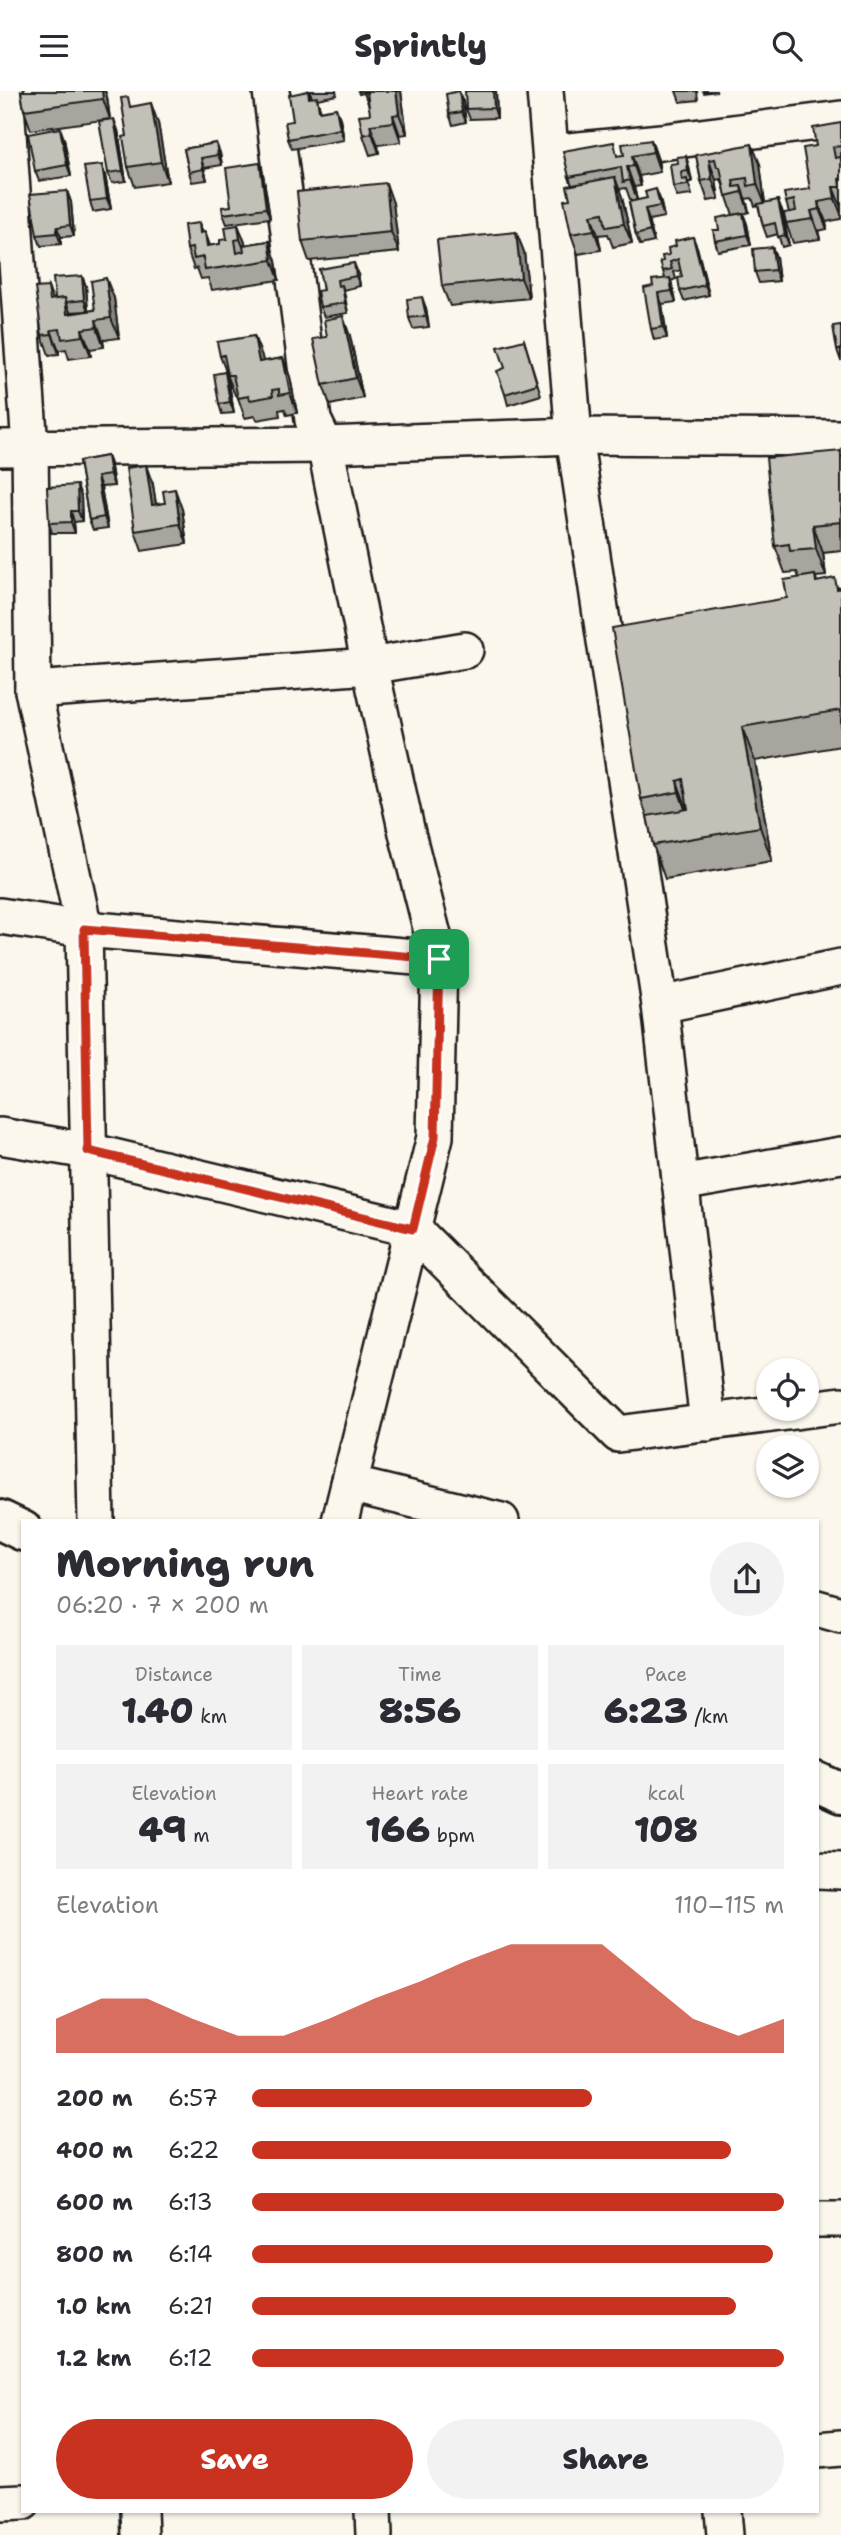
<!DOCTYPE html>
<meta charset="utf-8">
<style>
body{margin:0;font-family:"Shantell Sans",sans-serif;background:#f2f2f3;color:#2b2b33;height:100vh;display:flex;flex-direction:column;font-size:26px;white-space:nowrap}
*{box-sizing:border-box;margin:0}
p{font-size:23px;color:#7c7c81}
.icon{flex:none;width:38px;height:38px;fill:none;stroke:currentColor;stroke-width:2;stroke-linecap:round;stroke-linejoin:round}
.map{position:relative;flex:1;overflow:hidden}
.drawer{position:absolute;left:21px;top:1428px;width:798px;height:994px;display:flex;flex-direction:column;background:#fff;border-radius:0px;box-shadow:0 2px 5px #0004}
.drawer>*{flex:none}
.tools{position:absolute;left:756px;top:1267px;display:grid;gap:14px}
.tools a{display:grid;place-items:center;width:63px;height:63px;border-radius:50%;background:#fff;box-shadow:0 2px 5px #0004;font-size:35px}
.pin{position:absolute;display:grid;place-items:center;width:60px;height:60px;color:#fff;margin:-30px;border-radius:14px;box-shadow:0 4px 10px #0006}
.round{display:grid;place-items:center;flex:none;width:74px;height:74px;border-radius:37px;background:#f2f2f3}
.headline{display:flex;align-items:center;justify-content:space-between;height:119px;padding:0 35px}
h1{font-size:38px;font-weight:800;line-height:52px}
.metrics{display:grid;grid-template-columns:repeat(3,1fr);gap:10px;height:119px;padding:7px 35px}
.metrics div{display:grid;align-content:center;border-radius:0px;background:#f2f2f3;text-align:center}
.metrics b{font-size:35px;font-weight:800}
.metrics small{font-size:19px;font-weight:400}
.metrics p{font-size:19px}
.chart{height:196px;padding:14px 35px}
.chart p{display:flex;justify-content:space-between}
.chart svg{width:100%;height:126px;margin-top:7px;fill:#c8321e;opacity:.7}
.button{display:flex;gap:14px;margin-top:auto;padding:14px 35px}
.button a{flex:1;height:80px;border-radius:42px;background:#c8321e;color:#fff;font-size:28px;font-weight:800;line-height:80px;text-align:center}
.button a+a{background:#f2f2f3;color:#2b2b33}
ul{padding:0 35px;list-style:none;font-size:23px}
li{display:grid;grid-template-columns:112px 84px 1fr;align-items:center;height:52px}
li i{height:18px;border-radius:9px;background:#c8321e}
header{display:flex;justify-content:space-between;align-items:center;height:91px;padding:0 35px;background:#fff;font-size:32px;font-weight:800}
.map>svg:first-child{display:block}
.lines{fill:none;stroke-linecap:round;stroke-linejoin:round}
.street-casing{stroke:#1c1c1c;stroke-width:40}
.secondary-casing{stroke:#1c1c1c;stroke-width:44}
.street{stroke:#fbf7ec;stroke-width:35}
.secondary{stroke:#fbf7ec;stroke-width:38}
.wall{fill:#a8a59e;stroke:#1c1c1c;stroke-width:2}
.shaded-wall{fill:#888681;stroke:#1c1c1c;stroke-width:2}
.building{fill:#c3c0b8;stroke:#1c1c1c;stroke-width:2}
.route-casing{stroke:#fff;stroke-width:14}
.route{stroke:#c8321e;stroke-width:9}
</style>
<header><svg class="icon" aria-label="menu" viewBox="0 0 24 24"><path d="M4 6h16M4 12h16M4 18h16"/></svg>Sprintly<svg class="icon" aria-label="search" viewBox="0 0 24 24"><circle cx="10" cy="10" r="6"/><path d="M15 15l6 6"/></svg></header>
<div class="map">
<svg width="841" height="2444" viewBox="0 0 841 2444">
<rect width="100%" height="100%" fill="#fbf7ec"/>
<filter id="ink" filterUnits="userSpaceOnUse"><feTurbulence type="fractalNoise" baseFrequency=".0143" numOctaves="2"/><feDisplacementMap in="SourceGraphic" scale="14" xChannelSelector="R" yChannelSelector="G"/><feConvolveMatrix kernelMatrix="1 2 1 2 8 2 1 2 1" color-interpolation-filters="sRGB"/></filter>
<g filter="url(#ink)">
<g class="lines">
<defs>
<g id="street">
<path d="M5,0L30,356L33,599L84,838L96,1430"/>
<path d="M271,0L313,329L325,354L370,575L407,742L439,868L435,1046L340,1430"/>
<path d="M545,0L574,345L660,914L708,1332"/>
<path d="M569,60L661,51L841,28"/>
<path d="M0,357L325,354L574,345L841,347"/>
<path d="M33,599L370,575L465,559"/>
<path d="M0,825L84,838L439,868"/>
<path d="M660,914L841,876"/>
<path d="M0,1045L88,1060L413,1138L618,1343L841,1314"/>
<path d="M680,1092L841,1064"/>
<path d="M349,1393L501,1430"/>
<path d="M817,1517L841,1524"/>
<path d="M817,1779L841,1780"/>
<path d="M817,2128H841"/>
<path d="M817,2359L841,2357"/>
<path d="M0,2412L23,2411"/>
<path d="M139,2420L140,2444"/>
<path d="M373,2420L374,2444"/>
<path d="M723,2420L725,2444"/>
</g>
<g id="secondary">
<path d="M0,1429L23,1440"/>
<path d="M817,1691L841,1702"/>
</g>
</defs>
<use href="#street" class="street-casing"/>
<use href="#secondary" class="secondary-casing"/>
<use href="#street" class="street"/>
<use href="#secondary" class="secondary"/>
</g>
<g class="wall">
<path d="M21,0H105L107,6L110,28L31,39L24,19Z"/>
<path d="M308,0L310,7H312L310,0H336L337,4L317,8L321,20L340,27L344,49L292,58L288,48L293,30Z"/>
<path d="M358,0H401L407,43L400,44L401,51L378,54L379,62L370,64L363,44L370,23V18L364,2L359,3Z"/>
<path d="M496,0L497,27L470,28L466,18Z"/>
<path d="M676,0H697L698,9L680,11Z"/>
<path d="M703,0H717L704,2Z"/>
<path d="M463,11L466,31L453,34L449,23Z"/>
<path d="M132,16L158,32L168,91L135,96L128,76L127,45Z"/>
<path d="M841,32V128L826,131L827,138L818,140L820,148L793,152L786,132L789,121L786,111L810,98L816,55Z"/>
<path d="M60,37L64,48L71,85L39,90L35,80Z"/>
<path d="M118,39L126,90L112,92L108,82Z"/>
<path d="M651,49L658,69L660,81L639,85L641,95L634,96L637,109L631,111L626,97L619,98L622,106L632,152L613,156L608,143L598,144L601,159L578,163L571,143L570,108L572,94L569,86L619,65L624,64Z"/>
<path d="M216,52L220,62L222,74L204,77L207,89L192,91L189,81L184,58Z"/>
<path d="M696,64L760,73L765,112L782,119L789,154L782,156L778,143L767,146L763,135L758,114L755,115L752,107L745,108L749,121L743,123L747,133L751,154L718,160L715,150L719,139L733,124L721,88L716,89L719,108L708,110L701,90Z"/>
<path d="M686,65L689,76L692,91H688L692,104L677,106L673,96L678,72Z"/>
<path d="M260,72L263,83L270,127L227,133L223,123L231,115Z"/>
<path d="M105,84L111,118L93,121L90,110Z"/>
<path d="M67,100L71,111L74,145L61,146V153L41,155L37,144Z"/>
<path d="M660,108L664,126L649,129L654,151L640,154L636,144L629,111Z"/>
<path d="M393,112L399,161L309,170L302,150Z"/>
<path d="M199,132L203,142L205,141L210,155L220,153L227,148L238,134L246,154L269,150L276,170L279,189L212,199L208,187L201,188L197,177L194,178L187,158Z"/>
<path d="M516,141L524,161L529,207L450,215L442,195Z"/>
<path d="M697,156L709,204L684,210L680,200L682,186L681,179L674,181L676,188L671,190L673,197L676,211L662,213L667,247L654,249L651,238L653,195L665,187L663,180V170Z"/>
<path d="M772,156L776,166L779,190L759,192L755,181Z"/>
<path d="M319,178L358,182L360,195L343,199L348,222L324,226L320,216L323,199Z"/>
<path d="M82,185L86,195L88,220L70,221V222L95,219L114,207L119,247L103,249L104,256L90,258L91,265L69,268L66,258L59,259V263L49,264L42,244L48,196L53,208H55Z"/>
<path d="M426,217L429,236L413,238L409,227Z"/>
<path d="M841,234V270L837,259Z"/>
<path d="M254,245L263,271L283,267L290,286L297,322L287,324L285,318L279,319L280,325L257,329L255,325L245,327L237,304H235L220,265Z"/>
<path d="M350,245L363,307L330,314L323,294Z"/>
<path d="M524,249L541,304L508,314L505,303Z"/>
<path d="M225,281L229,292L234,322L222,323L219,313Z"/>
<path d="M841,360V460L823,462L826,485L816,486L817,491L841,497V655L755,670L772,770L665,788L653,754L647,725L641,708L787,507L799,487L797,481L785,482L775,455Z"/>
<path d="M107,365L111,376L114,395L101,396L108,437L93,439L89,429L79,370Z"/>
<path d="M153,394L156,413L165,412L182,418L187,453L142,460L135,440Z"/>
<path d="M81,405L82,430L74,431L75,442H52L49,432Z"/>
</g>
<g class="shaded-wall">
<path d="M102,0H105L107,6L110,28L103,8Z"/>
<path d="M396,0H401L407,43L399,23Z"/>
<path d="M459,0L463,11L466,31L462,21Z"/>
<path d="M493,0H496L497,27L494,17Z"/>
<path d="M151,12L158,32L168,91L161,71Z"/>
<path d="M336,17L340,27L344,49L340,38Z"/>
<path d="M393,24L400,44L401,51L394,31Z"/>
<path d="M114,28L118,39L126,90L123,80Z"/>
<path d="M370,34L378,54L379,62L372,42Z"/>
<path d="M60,37L64,48L71,85L67,74Z"/>
<path d="M651,49L658,69L660,81L653,61Z"/>
<path d="M216,52L220,62L222,74L218,64Z"/>
<path d="M752,53L760,73L765,113L757,93Z"/>
<path d="M632,65L639,85L641,95L634,75Z"/>
<path d="M686,65L689,76L692,91L688,80Z"/>
<path d="M201,67L204,77L207,89L203,78Z"/>
<path d="M709,69L716,89L719,108L712,88Z"/>
<path d="M260,72L263,83L270,127L266,117Z"/>
<path d="M102,74L105,84L111,118L107,108Z"/>
<path d="M627,76L634,96L637,109L630,89Z"/>
<path d="M615,86L622,106L632,152L624,133Z"/>
<path d="M386,92L393,112L399,161L391,141Z"/>
<path d="M741,95L748,115L749,121L742,101Z"/>
<path d="M833,96L841,116V123L835,108Z"/>
<path d="M656,98L660,108L664,126L660,115Z"/>
<path d="M67,100L71,111L74,145L70,134Z"/>
<path d="M778,109L782,119L789,154L785,144Z"/>
<path d="M818,111L826,131L827,138L819,118Z"/>
<path d="M645,118L649,129L654,151L650,140Z"/>
<path d="M811,120L818,140L820,148L813,128Z"/>
<path d="M743,122L747,133L751,154L747,144Z"/>
<path d="M591,124L598,144L601,159L594,139Z"/>
<path d="M199,132L206,151L205,141L212,161L214,175L200,142Z"/>
<path d="M238,134L246,154L248,168L240,148Z"/>
<path d="M57,136L61,146V153L57,142Z"/>
<path d="M516,141L524,161L529,207L521,187Z"/>
<path d="M693,146L697,156L709,204L705,194Z"/>
<path d="M269,150L276,170L279,189L272,169Z"/>
<path d="M772,156L776,166L779,190L775,179Z"/>
<path d="M354,172L358,182L360,195L356,185Z"/>
<path d="M82,185L86,195L88,220L84,209Z"/>
<path d="M106,187L114,207L119,247L111,227Z"/>
<path d="M670,187L673,197L676,211L672,200Z"/>
<path d="M342,194L345,205L348,222L345,212Z"/>
<path d="M658,202L662,213L667,247L663,236Z"/>
<path d="M422,206L426,217L429,236L426,225Z"/>
<path d="M65,207L72,227L67,223Z"/>
<path d="M343,225L350,245L363,307L356,287Z"/>
<path d="M96,229L103,249L104,256L97,236Z"/>
<path d="M82,238L90,258L91,265L83,245Z"/>
<path d="M51,239L59,259V263L52,243Z"/>
<path d="M254,245L262,265L267,291L259,271Z"/>
<path d="M283,267L290,286L297,322L290,302Z"/>
<path d="M225,281L229,292L234,322L230,311Z"/>
<path d="M107,365L111,376L114,395L110,384Z"/>
<path d="M146,374L153,394L159,434L152,414Z"/>
<path d="M97,386L101,396L108,437L104,426Z"/>
<path d="M77,394L81,405L82,430L78,420Z"/>
<path d="M175,398L182,418L187,453L180,433Z"/>
<path d="M71,420L74,431L75,442L71,431Z"/>
<path d="M813,434L823,462L826,485L816,458Z"/>
<path d="M742,636L755,670L772,770L760,736Z"/>
<path d="M677,690L689,723L691,735L679,701Z"/>
</g>
<g class="building">
<path d="M21,0H102L103,8L24,19Z"/>
<path d="M308,0L309,7L317,6L319,20L336,17L340,38L288,48L285,31L293,30L289,4Z"/>
<path d="M363,0H396L399,23L393,24L394,31L370,34L372,42L363,44L359,24L370,23L367,1L364,2Z"/>
<path d="M459,0L462,21L449,23L446,3Z"/>
<path d="M465,0H493L494,17L466,18Z"/>
<path d="M128,6L130,16L151,12L161,71L128,76L123,46L127,45L121,7Z"/>
<path d="M114,28L123,80L108,82L99,30Z"/>
<path d="M841,32V55L833,56L835,67L841,66V87L839,88L840,96H833L835,108L818,111L819,118L811,120L813,128L786,132L784,122L796,120L794,109L786,111L784,102L810,98L803,57L816,55L813,37Z"/>
<path d="M60,37L67,74L35,80L28,43Z"/>
<path d="M651,49L653,61L632,65L634,75L627,76L630,89L623,91L621,76L569,86L563,60L614,51L617,65L624,64L622,53Z"/>
<path d="M216,52L218,64L201,67L203,78L189,81L184,58Z"/>
<path d="M752,53L757,93L748,95L747,87L733,89L734,96L741,95L742,101L726,105L720,76H717L715,68L709,69L712,88L701,90L696,64Z"/>
<path d="M686,65L688,80L681,81L682,89L687,88L688,94L673,96L670,73L678,72L677,66Z"/>
<path d="M260,72L266,117L223,123L222,116L231,115L226,77Z"/>
<path d="M102,74L107,108L90,110L84,76Z"/>
<path d="M615,86L624,133L606,136L603,122L591,124L594,139L571,143L564,109L570,108L567,95Z"/>
<path d="M386,92L391,141L302,150L297,101Z"/>
<path d="M656,98L660,115L645,118L650,140L636,144L629,111L647,107L645,101Z"/>
<path d="M67,100L70,134L57,136V142L37,144L30,103Z"/>
<path d="M778,109L785,144L778,146L775,132L763,135L758,113Z"/>
<path d="M743,122L747,144L715,150L713,139H719L717,127Z"/>
<path d="M199,132L200,142L205,141L207,155L220,153V149L227,148L225,136L238,134L240,148L235,149L237,162L244,160L243,154L269,150L272,169L205,179L203,166L194,168L192,157L187,158L184,134Z"/>
<path d="M516,141L521,187L442,195L437,149Z"/>
<path d="M693,146L705,194L680,200L678,187L682,186L678,168L670,171L672,178L663,180L660,171L663,170L662,165L669,164L668,157L676,155L675,150Z"/>
<path d="M772,156L775,179L755,181L753,158Z"/>
<path d="M354,172L356,185L337,189L338,195L342,194L345,212L320,216L317,200L323,199L319,178Z"/>
<path d="M82,185L84,209L66,211L65,207L55,208L53,187Z"/>
<path d="M106,187L111,227L96,229L97,236L82,238L83,245L62,248L60,238L51,239L52,243L42,244L35,197L48,196L50,209L65,207L67,223L95,219L91,190Z"/>
<path d="M670,187L672,200L658,202L663,236L651,238L644,197L653,195L652,189Z"/>
<path d="M422,206L426,225L409,227L407,208Z"/>
<path d="M343,225L356,287L323,294L313,248L327,246L324,229Z"/>
<path d="M841,234V259H837L833,235Z"/>
<path d="M254,245L259,271L283,267L290,302L279,304V298L272,299L273,305L250,309L249,305L238,307L233,284H228L224,264L220,265L217,251Z"/>
<path d="M524,249L537,293L505,303L497,280L505,277L498,256Z"/>
<path d="M225,281L230,311L219,313L214,283Z"/>
<path d="M841,360V431L813,434L816,458L790,460L789,453L775,455L766,367Z"/>
<path d="M107,365L110,384L97,386L104,426L89,429L79,370Z"/>
<path d="M146,374L152,414L165,412L163,400L175,398L180,433L135,440L126,377Z"/>
<path d="M77,394L78,420H71V431L49,432L47,396Z"/>
<path d="M815,484L816,491L835,487L837,498L841,497V619L742,636L760,736L653,754L647,725L688,718L683,688L677,690L679,701L641,708L612,537L787,507L784,489Z"/>
</g>
</g>
<g class="lines" filter="url(#ink)">
<defs>
<path id="route" d="M84,838L439,868L435,1046L413,1138L88,1060Z"/>
</defs>
<use href="#route" class="route-casing"/>
<use href="#route" class="route"/>
</g>
</svg>
<div class="tools">
<a><svg class="icon" aria-label="locate" viewBox="0 0 24 24"><circle cx="12" cy="12" r="6"/><path d="M12 2v4M12 18v4M2 12h4M18 12h4"/></svg></a>
<a><svg class="icon" aria-label="layers" viewBox="0 0 24 24"><path d="M12 4l9 5-9 5-9-5zM3 14l9 5 9-5"/></svg></a>
</div>
<div class="pin" style="left:439px;top:868px;background:#1e9e55"><svg class="icon" aria-label="arrive" viewBox="0 0 24 24"><path d="M6 21V4h12l-3 4 3 4H6"/></svg></div>
<section class="drawer">
<div class="headline"><div><h1>Morning run</h1><p>06:20 · 7 × 200 m</p></div><a class="round"><svg class="icon" aria-label="share" viewBox="0 0 24 24"><path d="M12 15V3M7 8l5-5 5 5M5 13v7h14v-7"/></svg></a></div>
<div class="metrics">
<div><p>Distance</p><b>1.40<small> km</small></b></div>
<div><p>Time</p><b>8:56</b></div>
<div><p>Pace</p><b>6:23<small> /km</small></b></div>
</div>
<div class="metrics">
<div><p>Elevation</p><b>49<small> m</small></b></div>
<div><p>Heart rate</p><b>166<small> bpm</small></b></div>
<div><p>kcal</p><b>108</b></div>
</div>
<div class="chart"><p><span>Elevation</span>110–115 m</p>
<svg viewBox="0 0 160 44" preserveAspectRatio="none"><path d="M0 44V32L10 25L20 25L30 32L40 38L50 38L60 32L70 25L80 19L90 12L100 6L110 6L120 6L130 19L140 32L150 38L160 32V44z"/></svg>
</div>
<ul>
<li><b>200 m</b>6:57<i style="width:64%"></i></li>
<li><b>400 m</b>6:22<i style="width:90%"></i></li>
<li><b>600 m</b>6:13<i style="width:100%"></i></li>
<li><b>800 m</b>6:14<i style="width:98%"></i></li>
<li><b>1.0 km</b>6:21<i style="width:91%"></i></li>
<li><b>1.2 km</b>6:12<i style="width:100%"></i></li>
</ul>
<div class="button"><a>Save</a><a>Share</a></div>
</section>
</div>
